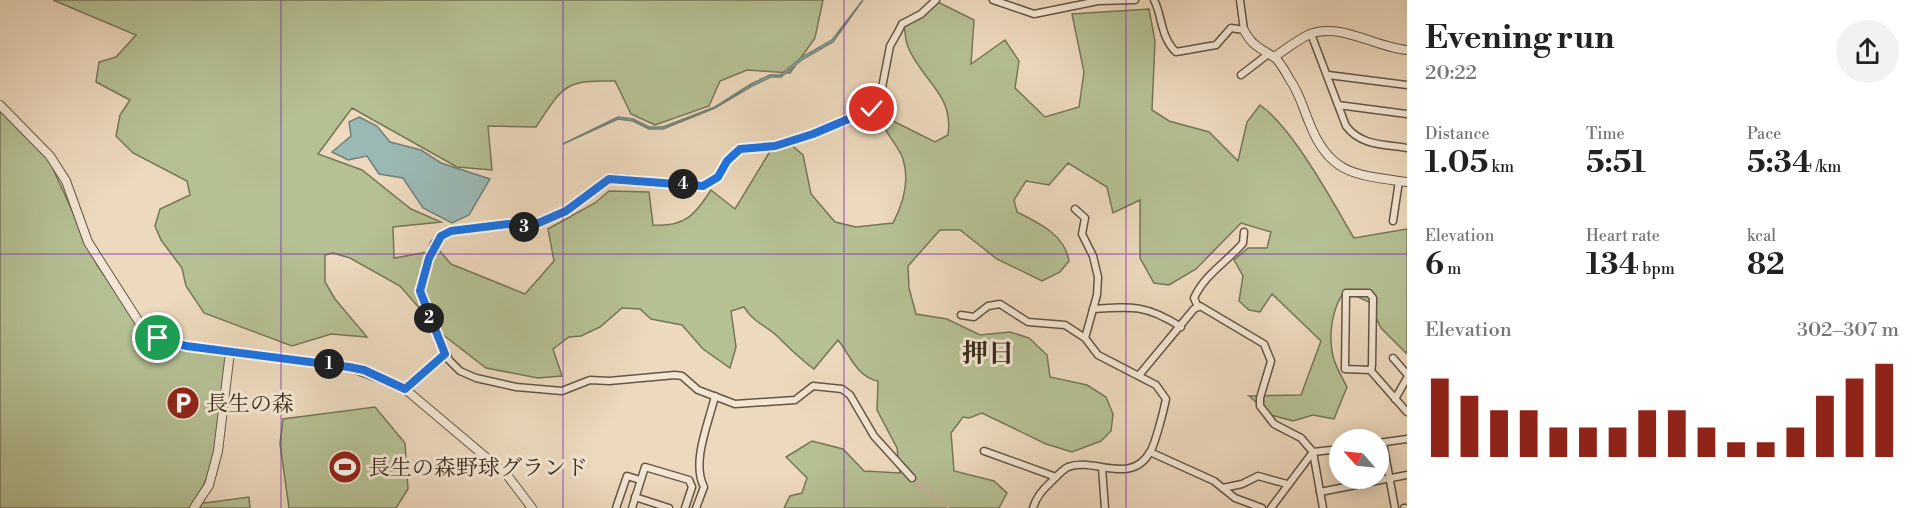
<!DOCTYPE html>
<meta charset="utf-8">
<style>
body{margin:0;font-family:"Libre Bodoni","Noto Serif JP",serif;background:#f2f2f2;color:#222;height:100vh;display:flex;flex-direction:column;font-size:22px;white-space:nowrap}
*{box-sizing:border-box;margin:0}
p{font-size:20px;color:#767676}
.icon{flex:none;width:33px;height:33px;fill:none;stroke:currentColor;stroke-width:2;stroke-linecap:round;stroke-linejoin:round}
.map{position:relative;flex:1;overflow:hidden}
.panel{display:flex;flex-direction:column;background:#fff;width:510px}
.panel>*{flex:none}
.needle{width:39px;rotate:297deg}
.buttons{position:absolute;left:1329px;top:429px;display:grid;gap:12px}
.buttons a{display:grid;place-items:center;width:60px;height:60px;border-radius:50%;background:#fff;box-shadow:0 3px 15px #0003;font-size:30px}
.pin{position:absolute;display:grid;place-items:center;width:51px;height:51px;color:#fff;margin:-26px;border:3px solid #fff;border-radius:50%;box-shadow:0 2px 6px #0007}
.km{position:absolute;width:30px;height:30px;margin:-15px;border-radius:50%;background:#222;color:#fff;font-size:16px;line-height:30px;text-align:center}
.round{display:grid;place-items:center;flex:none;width:63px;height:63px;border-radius:32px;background:#f2f2f2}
.headline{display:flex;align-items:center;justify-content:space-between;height:102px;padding:0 18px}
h1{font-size:33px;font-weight:700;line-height:45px}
.metrics{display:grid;grid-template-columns:repeat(3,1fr);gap:9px;height:102px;padding:6px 18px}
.metrics div{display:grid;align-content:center}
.metrics b{font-size:30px;font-weight:700}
.metrics small{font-size:16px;font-weight:400}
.metrics p{font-size:16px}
.chart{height:168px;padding:12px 18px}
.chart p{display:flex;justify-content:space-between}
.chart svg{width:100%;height:108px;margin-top:6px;stroke:#8f2418;stroke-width:6}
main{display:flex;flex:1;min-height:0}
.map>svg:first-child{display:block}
.green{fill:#b5c093;stroke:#767658;stroke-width:1.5}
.water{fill:#9ab9b5;stroke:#728178;stroke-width:1.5}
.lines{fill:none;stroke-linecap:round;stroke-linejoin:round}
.minor-tunnel{stroke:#c9b69d;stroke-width:6;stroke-dasharray:6 3;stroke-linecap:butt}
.minor-casing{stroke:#645744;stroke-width:9}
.tertiary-casing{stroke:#645744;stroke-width:10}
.minor{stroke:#f3e6d4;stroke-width:6}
.tertiary{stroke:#f3e6d4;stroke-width:8}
.route-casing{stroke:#fff;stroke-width:12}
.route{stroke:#1a73e8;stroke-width:8}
.grid{fill:none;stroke:#7b2cbf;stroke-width:1.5;stroke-opacity:0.55}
.labels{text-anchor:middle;stroke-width:6;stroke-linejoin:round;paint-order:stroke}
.poi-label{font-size:22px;fill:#372c1c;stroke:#f3e6d4;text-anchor:start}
.quarter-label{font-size:26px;font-weight:bold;fill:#372c1c;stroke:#f3e6d4}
</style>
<main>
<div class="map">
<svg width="1407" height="508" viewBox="0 0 1407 508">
<rect width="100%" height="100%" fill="#edd9bd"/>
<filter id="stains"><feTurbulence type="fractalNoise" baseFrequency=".00333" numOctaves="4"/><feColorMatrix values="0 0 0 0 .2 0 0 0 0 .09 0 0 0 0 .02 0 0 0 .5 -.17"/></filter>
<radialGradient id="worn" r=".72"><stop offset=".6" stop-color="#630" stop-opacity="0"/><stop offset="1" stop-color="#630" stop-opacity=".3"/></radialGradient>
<g class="green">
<path d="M53,0H823L815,38L790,73L747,70L720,81L709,106L655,125L631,114L615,81C564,80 563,86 536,127L488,126L492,170L457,167L352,108L318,154L362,170L411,209L441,222L393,227L394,258L439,250L451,264L525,294L554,261L548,229L595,203L609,191L649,192L653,225C685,227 695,215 711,190L735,209L772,148L789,143L803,155L811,194L835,222L856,227L893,223C903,204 910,181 903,159C898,144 884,134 879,114L935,142L948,135C954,94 922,81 908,47C905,40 905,31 904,23L918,12L938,2L974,20L971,64L1005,40L1019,61L1015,88L1045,117L1079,107L1084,72L1072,14L1149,9L1155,41L1152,110L1169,121L1209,132L1238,161L1247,122L1260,105C1293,128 1332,201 1354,238L1407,229V354L1381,328L1369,302L1345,291C1332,307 1328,335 1333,356C1335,366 1342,377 1347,387L1334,419L1313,415L1293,421L1271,415L1249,396L1301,395L1321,341L1272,294L1260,312L1249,310L1239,301L1243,276L1234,260L1248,248H1267L1271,232L1241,223L1196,269L1169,285L1154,283L1140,258V200L1113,213L1107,187L1068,163L1049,185L1026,181L1014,200L1017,212C1039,223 1065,235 1069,261L1060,272L1042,281L997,259L960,230H940L908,266L909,288L916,314L947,319L980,335L1010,332L1029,338L1047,355L1050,377L1087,385L1106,397L1113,414L1111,431L1101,441L1072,452L1046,444L982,413L969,418L963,417L951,433L954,471L994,481L1007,493L999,508H784L790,496L802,493L807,478L786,457L812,441L843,449L864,471L900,473L897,448L877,410L878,381C857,377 850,355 838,340L814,369C800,359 789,348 777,336C765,325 754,323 744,307L731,311L736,347L730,368L703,349L682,325L651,319L640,309L622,308L600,327L581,336L569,337L553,349L562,376L538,378L486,368L442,334L400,286L350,258L333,253L325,255V282L335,299L367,337L331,334L292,346L204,313L186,286L182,268L161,240L155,226L160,209L190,195L187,181L133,153L116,136L120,115L130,100L96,82L99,62L116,57L136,35Z"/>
<path d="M0,110L48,158L97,265L144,330L228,355C222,402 223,459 195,500L205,503L249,497L250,508H0Z"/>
<path d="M375,407L405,443L408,489L396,508H289L280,444L283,419Z"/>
</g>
<g class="water">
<path d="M863,0L833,42L803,59L781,77H771L752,86L715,108L663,129H649L633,121L618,119L563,144L618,117L633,119L649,127H663L715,107L751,84L770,75H780L802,57L832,40Z"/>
<path d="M359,117L377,126L390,142L421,150L441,163L490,179L469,215L452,223L423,208L403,178L379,174L367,156L348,160L332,152L351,136L349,122Z"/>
</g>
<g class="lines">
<path class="minor-tunnel" d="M912,478L949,508"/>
<defs>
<g id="minor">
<path d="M993,0L1034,14L1098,1L1135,0"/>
<path d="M1154,0C1162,14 1160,37 1176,52L1216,45L1231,28L1244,30L1240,0"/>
<path d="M1311,34L1346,126C1361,146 1384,144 1407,148"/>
<path d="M1241,75L1267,55"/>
<path d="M1328,75L1407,85"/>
<path d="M1338,105L1407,114"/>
<path d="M1075,209L1085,218L1082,234L1093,256L1098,277L1097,295L1085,338"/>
<path d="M1393,221L1399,181"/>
<path d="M1198,307L1194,298C1205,274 1227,262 1243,243L1244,232"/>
<path d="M1093,309C1132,306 1147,305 1181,327"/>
<path d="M961,315L974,317L988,306L1000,304L1028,322L1065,325L1085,338L1098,355L1156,385L1166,399C1164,409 1155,445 1150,452C1131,486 1094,457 1068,467C1062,470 1056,477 1051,482C1042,490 1036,497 1033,508"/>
<path d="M1393,358L1407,374"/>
<path d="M1371,370L1345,369L1346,293H1369L1373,298L1372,365L1371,371L1407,412"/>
<path d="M1140,374L1194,309L1200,306L1264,344L1271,361L1260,398V406L1274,424L1301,438L1313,452L1323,508"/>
<path d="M405,389L445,354"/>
<path d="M1395,399L1407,378"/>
<path d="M1378,443L1407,439"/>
<path d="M1383,443L1395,508"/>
<path d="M984,451L1056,477"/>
<path d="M1150,452L1214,481L1235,498L1262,508"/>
<path d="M1102,468L1105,508"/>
<path d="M912,478L874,436L850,395L842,389L813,386L795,400L735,404L698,390L682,376L675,375L609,381L590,380L562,391L516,387L476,378L460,371L449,360L423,301L420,291L423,275L434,244L441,236L451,231L508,224L527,228L566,211L609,179L615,178L703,186L718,177L727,161L740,149L775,146L813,134L871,109L880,98L890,46L898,32L902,24L921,14L936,0"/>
<path d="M1223,488L1242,484L1258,476L1287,484"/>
<path d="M1320,492L1407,475"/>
<path d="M635,497L669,508"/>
<path d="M616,508L627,476L640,480"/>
<path d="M632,508L645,467L689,480L692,487L685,508"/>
<path d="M696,508L704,487C691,462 709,422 715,396"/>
<path d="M1271,508L1313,452L1340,449"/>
<path d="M1404,508H1407"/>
</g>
<g id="tertiary">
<path d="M1244,30C1251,45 1261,49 1274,57C1280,61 1286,73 1290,80C1299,92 1303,108 1309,122C1329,175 1356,175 1407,182"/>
<path d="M1274,57C1285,50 1297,40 1310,34C1340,22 1377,48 1407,50"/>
<path d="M0,105L50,156L66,181L88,242L139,322L158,338L186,346L349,367L393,383L405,389L507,475L532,508"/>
<path d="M194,508L209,485L218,451L230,352"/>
</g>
</defs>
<use href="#minor" class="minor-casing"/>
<use href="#tertiary" class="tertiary-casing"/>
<use href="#minor" class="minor"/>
<use href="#tertiary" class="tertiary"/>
</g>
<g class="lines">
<defs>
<path id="route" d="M158,338L186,346L349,367L364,370L405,389L445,354L420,291L429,258L441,236L451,231L508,224L527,228L566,211L609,179L703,186L718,177L727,161L740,149L775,146L813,134L872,109"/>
</defs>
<use href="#route" class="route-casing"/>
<use href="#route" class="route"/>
</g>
<path class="grid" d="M281,0V508M563,0V508M844,0V508M1126,0V508M0,254H1407"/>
<defs>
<symbol id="parking-disc" viewBox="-11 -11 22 22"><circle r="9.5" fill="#8f2418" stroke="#f3e6d4"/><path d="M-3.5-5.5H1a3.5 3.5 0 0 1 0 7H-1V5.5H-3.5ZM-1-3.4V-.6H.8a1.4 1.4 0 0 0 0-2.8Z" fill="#fff"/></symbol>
<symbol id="stadium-disc" viewBox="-11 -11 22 22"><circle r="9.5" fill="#8f2418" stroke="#f3e6d4"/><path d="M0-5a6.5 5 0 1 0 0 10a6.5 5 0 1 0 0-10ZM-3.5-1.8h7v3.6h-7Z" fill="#fff"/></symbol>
</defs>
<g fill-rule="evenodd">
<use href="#parking-disc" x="164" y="384" width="38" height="38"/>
<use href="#stadium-disc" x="326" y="448" width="38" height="38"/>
</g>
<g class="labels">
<g class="poi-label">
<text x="206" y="411">長生の森</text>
<text x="368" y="475">長生の森野球グランド</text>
</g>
<g class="quarter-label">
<text x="988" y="362">押日</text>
</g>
</g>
<rect width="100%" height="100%" filter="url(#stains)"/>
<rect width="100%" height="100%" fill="url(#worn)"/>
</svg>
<div class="buttons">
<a><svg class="needle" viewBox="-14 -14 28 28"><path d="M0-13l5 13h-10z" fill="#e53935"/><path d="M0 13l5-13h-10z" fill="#767676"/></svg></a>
</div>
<div class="pin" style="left:158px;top:338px;background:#1e9e55"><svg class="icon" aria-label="arrive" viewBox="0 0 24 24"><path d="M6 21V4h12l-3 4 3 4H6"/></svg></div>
<div class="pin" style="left:872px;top:109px;background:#d93025"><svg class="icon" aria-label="check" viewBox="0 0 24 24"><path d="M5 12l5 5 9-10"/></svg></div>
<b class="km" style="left:329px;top:364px">1</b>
<b class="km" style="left:429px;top:318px">2</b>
<b class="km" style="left:524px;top:227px">3</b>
<b class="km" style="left:683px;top:184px">4</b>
</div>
<section class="panel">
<div class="headline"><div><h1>Evening run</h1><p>20:22</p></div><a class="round"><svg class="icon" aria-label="share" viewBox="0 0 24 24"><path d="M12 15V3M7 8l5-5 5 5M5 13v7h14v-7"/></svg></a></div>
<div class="metrics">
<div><p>Distance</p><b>1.05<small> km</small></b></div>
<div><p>Time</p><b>5:51</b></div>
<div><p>Pace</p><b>5:34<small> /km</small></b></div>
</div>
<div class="metrics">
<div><p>Elevation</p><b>6<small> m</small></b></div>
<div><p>Heart rate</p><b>134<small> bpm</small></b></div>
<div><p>kcal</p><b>82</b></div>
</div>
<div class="chart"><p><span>Elevation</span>302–307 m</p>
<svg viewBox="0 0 160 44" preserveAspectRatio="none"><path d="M5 44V12M15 44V19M25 44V25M35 44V25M45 44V32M55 44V32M65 44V32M75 44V25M85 44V25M95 44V32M105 44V38M115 44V38M125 44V32M135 44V19M145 44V12M155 44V6"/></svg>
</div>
</section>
</main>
